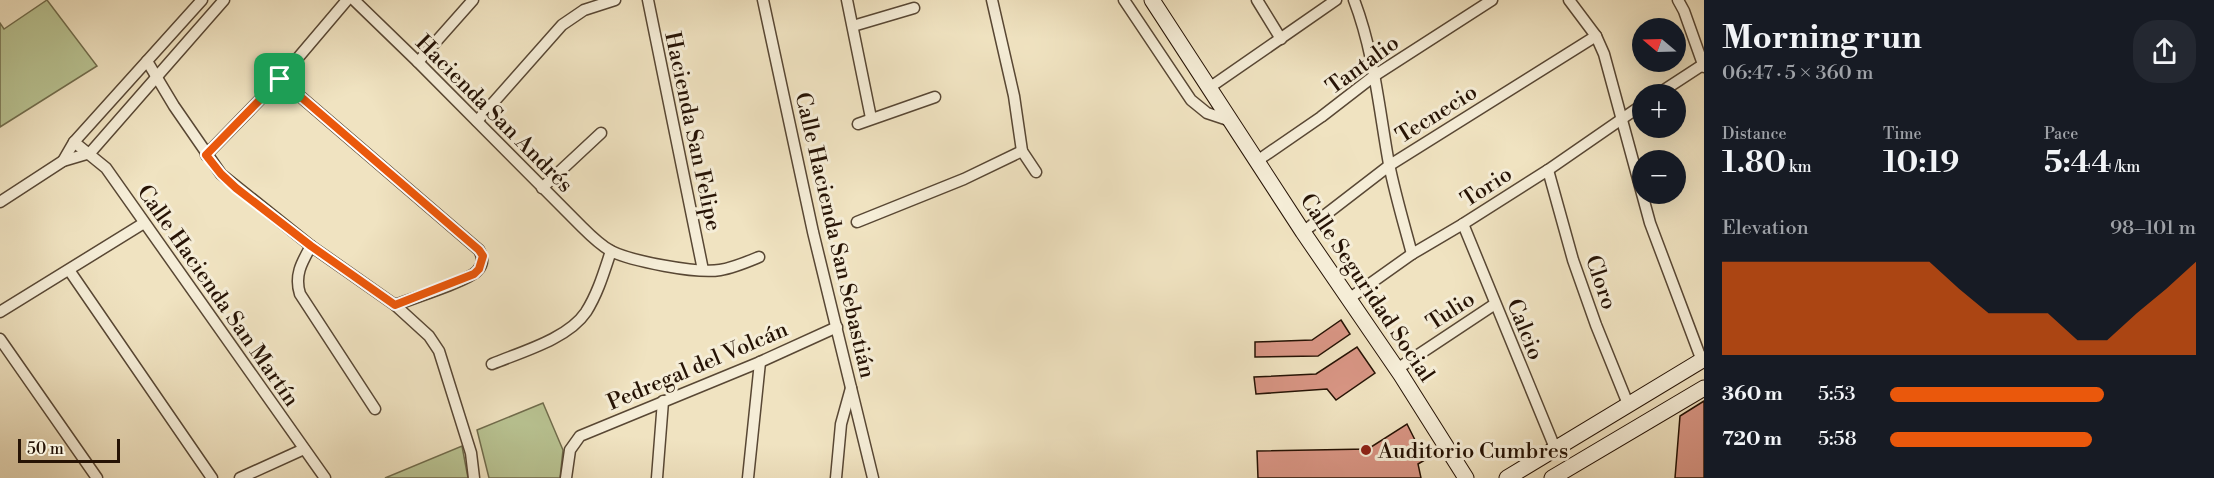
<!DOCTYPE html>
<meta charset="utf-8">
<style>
body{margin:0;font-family:"Libre Bodoni",serif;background:#242831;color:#f1f3f6;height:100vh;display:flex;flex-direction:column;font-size:22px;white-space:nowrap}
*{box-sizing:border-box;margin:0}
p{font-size:20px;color:#9ea1a6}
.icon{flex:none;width:33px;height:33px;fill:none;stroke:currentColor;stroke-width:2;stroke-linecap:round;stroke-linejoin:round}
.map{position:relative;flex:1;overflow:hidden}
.drawer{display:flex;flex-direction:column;background:#171b24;width:510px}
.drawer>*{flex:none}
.needle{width:39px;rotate:289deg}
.buttons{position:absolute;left:1632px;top:18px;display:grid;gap:12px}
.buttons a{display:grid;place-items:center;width:54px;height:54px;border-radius:50%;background:#171b24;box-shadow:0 6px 24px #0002;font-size:30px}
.scale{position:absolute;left:18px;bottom:15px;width:102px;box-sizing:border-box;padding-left:6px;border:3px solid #261305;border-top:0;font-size:16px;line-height:21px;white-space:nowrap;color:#261305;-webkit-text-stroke:4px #f5edd7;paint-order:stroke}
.pin{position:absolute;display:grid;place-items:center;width:51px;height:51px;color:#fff;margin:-26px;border-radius:12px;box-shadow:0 3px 9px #0006}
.round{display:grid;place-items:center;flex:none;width:63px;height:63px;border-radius:24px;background:#242831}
.headline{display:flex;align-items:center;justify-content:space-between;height:102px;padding:0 18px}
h1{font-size:33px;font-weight:800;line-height:45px}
.figures{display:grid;grid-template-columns:repeat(3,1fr);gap:9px;height:102px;padding:6px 18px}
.figures div{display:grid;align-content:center}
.figures b{font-size:30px;font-weight:800}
.figures small{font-size:16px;font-weight:400}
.figures p{font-size:16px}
.chart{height:168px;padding:12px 18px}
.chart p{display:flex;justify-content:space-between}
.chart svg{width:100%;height:108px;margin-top:6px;fill:#ea580c;opacity:.7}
ul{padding:0 18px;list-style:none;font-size:20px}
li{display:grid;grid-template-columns:96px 72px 1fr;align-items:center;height:45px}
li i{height:15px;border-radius:8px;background:#ea580c}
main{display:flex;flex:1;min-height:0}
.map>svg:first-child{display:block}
.green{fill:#b9c493;stroke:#706c4c;stroke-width:1.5}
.building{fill:#d99685;stroke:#261305;stroke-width:1.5}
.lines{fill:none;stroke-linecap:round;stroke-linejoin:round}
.street-casing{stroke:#584734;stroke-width:13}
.secondary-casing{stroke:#261305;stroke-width:17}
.street{stroke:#f5edd7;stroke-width:10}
.secondary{stroke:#f5edd7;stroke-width:15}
.route-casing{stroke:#fff;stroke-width:12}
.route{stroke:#ea580c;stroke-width:8}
.poi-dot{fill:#8f2418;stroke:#f5edd7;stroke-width:2}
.labels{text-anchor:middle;stroke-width:6;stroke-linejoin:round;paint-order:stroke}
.street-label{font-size:22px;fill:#261305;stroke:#f5edd7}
.poi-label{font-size:22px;fill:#261305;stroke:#f5edd7;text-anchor:start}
</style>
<main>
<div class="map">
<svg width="1704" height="478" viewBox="0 0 1704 478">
<rect width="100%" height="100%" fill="#f0e3c1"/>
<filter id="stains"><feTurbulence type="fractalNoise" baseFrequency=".00333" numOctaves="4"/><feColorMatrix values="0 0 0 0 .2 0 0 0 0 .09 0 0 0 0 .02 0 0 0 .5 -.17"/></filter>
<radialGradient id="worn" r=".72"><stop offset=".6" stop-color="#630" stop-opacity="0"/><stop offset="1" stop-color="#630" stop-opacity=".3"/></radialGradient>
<g class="green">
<path d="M47,0L97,66L0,127V23L4,29Z"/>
<path d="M543,403L563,450L560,478H489L477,430Z"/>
<path d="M462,446L468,478H385Z"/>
</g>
<g class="building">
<path d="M1341,320L1350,334L1318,356L1255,357V342L1312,340Z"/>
<path d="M1357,347L1375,373L1336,400L1327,389L1256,394L1254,377L1316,374Z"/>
<path d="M1704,401V478H1675L1680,416Z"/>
<path d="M1407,424L1425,460L1418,464L1421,478H1258L1257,451L1368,449Z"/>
</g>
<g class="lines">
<defs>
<g id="street">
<path d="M354,0L418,62L582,227C591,236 600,245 611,251C631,261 697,274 720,270C733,268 747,262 759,257"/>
<path d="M648,0L703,270"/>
<path d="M763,0L813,232L873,478"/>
<path d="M847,0L871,118"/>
<path d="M992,0L1014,96L1022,151L1036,172"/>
<path d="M1124,0L1191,100L1207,113L1231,121"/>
<path d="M1257,0L1281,39"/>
<path d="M1354,0C1374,52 1379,109 1389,164C1395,194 1404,224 1412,254"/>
<path d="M1569,0L1596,36L1604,54L1650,223L1702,361"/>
<path d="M1678,0L1684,11L1704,67"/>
<path d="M853,26L914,8"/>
<path d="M147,61L174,106L221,174L311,246L395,305L429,336L439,351L471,453L474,478"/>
<path d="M418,62L473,0"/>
<path d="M280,79L479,250C483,257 484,264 477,271C468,281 411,299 395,305"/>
<path d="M1209,88L1336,0"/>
<path d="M1658,94L1704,64"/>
<path d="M477,121L562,25L584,10L615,0"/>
<path d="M858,124L935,97"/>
<path d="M74,142L106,168L325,478"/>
<path d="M206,155L280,79L347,0"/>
<path d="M63,161L74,142L202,0"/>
<path d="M1257,161L1321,117L1374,76L1492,0"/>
<path d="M1548,170L1573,260L1596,325L1628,404"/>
<path d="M542,188L601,133"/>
<path d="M0,202L63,161L90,153L224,0"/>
<path d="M857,222L964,179L1022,151"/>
<path d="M1463,224L1555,448"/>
<path d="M1303,232L1390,165L1596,36"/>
<path d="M311,246C302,262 294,275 300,294L375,409"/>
<path d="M69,270L212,478"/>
<path d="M1350,298L1412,254L1463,224L1548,170L1642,105"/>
<path d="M0,312L144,223"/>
<path d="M0,339L97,478"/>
<path d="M492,364C521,352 568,339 586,312C598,293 604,272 611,251"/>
<path d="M1397,369L1495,304"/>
<path d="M240,478L304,449"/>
<path d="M566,478L570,450L580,436L760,362L837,327"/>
<path d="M657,478L663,401"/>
<path d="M748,478L760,362"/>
<path d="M836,478L841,424L851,388"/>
</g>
<g id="secondary">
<path d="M1152,0L1303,232L1401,375L1466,478"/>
<path d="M1507,478L1704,359"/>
<path d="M1552,478L1704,388"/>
</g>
</defs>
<use href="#street" class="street-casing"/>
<use href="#secondary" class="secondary-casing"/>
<use href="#street" class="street"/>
<use href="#secondary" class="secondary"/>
</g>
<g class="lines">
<defs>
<path id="route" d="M280,79L479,250L483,256L479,269L474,274L395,305L311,246L236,188L221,174L206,155Z"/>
</defs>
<use href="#route" class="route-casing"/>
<use href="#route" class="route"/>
</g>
<circle class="poi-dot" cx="1366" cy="450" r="6"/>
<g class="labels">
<g class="street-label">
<text transform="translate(1362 64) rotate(-36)" y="8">Tantalio</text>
<text transform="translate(495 113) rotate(45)" y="8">Hacienda San Andrés</text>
<text transform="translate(1436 113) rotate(-32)" y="8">Tecnecio</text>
<text transform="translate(694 131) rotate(78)" y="8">Hacienda San Felipe</text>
<text transform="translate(1486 186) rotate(-33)" y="8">Torio</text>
<text transform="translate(836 235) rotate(77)" y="8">Calle Hacienda San Sebastián</text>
<text transform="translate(1602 282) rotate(71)" y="8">Cloro</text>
<text transform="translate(1368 287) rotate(56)" y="8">Calle Seguridad Social</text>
<text transform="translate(219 295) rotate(55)" y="8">Calle Hacienda San Martín</text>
<text transform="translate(1450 310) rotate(-33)" y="8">Tulio</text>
<text transform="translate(1526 329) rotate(68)" y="8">Calcio</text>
<text transform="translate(697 365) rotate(-23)" y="8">Pedregal del Volcán</text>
</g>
<g class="poi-label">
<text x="1378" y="458">Auditorio Cumbres</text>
</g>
</g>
<rect width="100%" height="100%" filter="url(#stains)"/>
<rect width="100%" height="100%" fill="url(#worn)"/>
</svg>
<div class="buttons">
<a><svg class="needle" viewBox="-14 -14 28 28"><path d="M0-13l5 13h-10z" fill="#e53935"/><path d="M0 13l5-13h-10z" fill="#9ea1a6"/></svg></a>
<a>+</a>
<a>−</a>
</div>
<div class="scale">50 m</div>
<div class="pin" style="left:280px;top:79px;background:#1e9e55"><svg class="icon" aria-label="arrive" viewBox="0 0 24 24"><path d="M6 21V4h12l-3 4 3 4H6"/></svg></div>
</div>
<section class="drawer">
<div class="headline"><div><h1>Morning run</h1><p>06:47 · 5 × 360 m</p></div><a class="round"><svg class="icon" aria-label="share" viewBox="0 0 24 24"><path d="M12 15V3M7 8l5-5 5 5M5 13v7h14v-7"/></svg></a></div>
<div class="figures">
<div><p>Distance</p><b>1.80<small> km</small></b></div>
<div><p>Time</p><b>10:19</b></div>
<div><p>Pace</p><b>5:44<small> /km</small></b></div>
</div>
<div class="chart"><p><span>Elevation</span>98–101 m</p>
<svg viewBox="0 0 160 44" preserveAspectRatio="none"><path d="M0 44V6L10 6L20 6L30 6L40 6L50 6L60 6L70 6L80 17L90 27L100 27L110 27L120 38L130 38L140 27L150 17L160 6V44z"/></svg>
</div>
<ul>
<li><b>360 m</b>5:53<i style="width:70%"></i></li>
<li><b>720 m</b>5:58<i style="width:66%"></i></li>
</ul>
</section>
</main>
